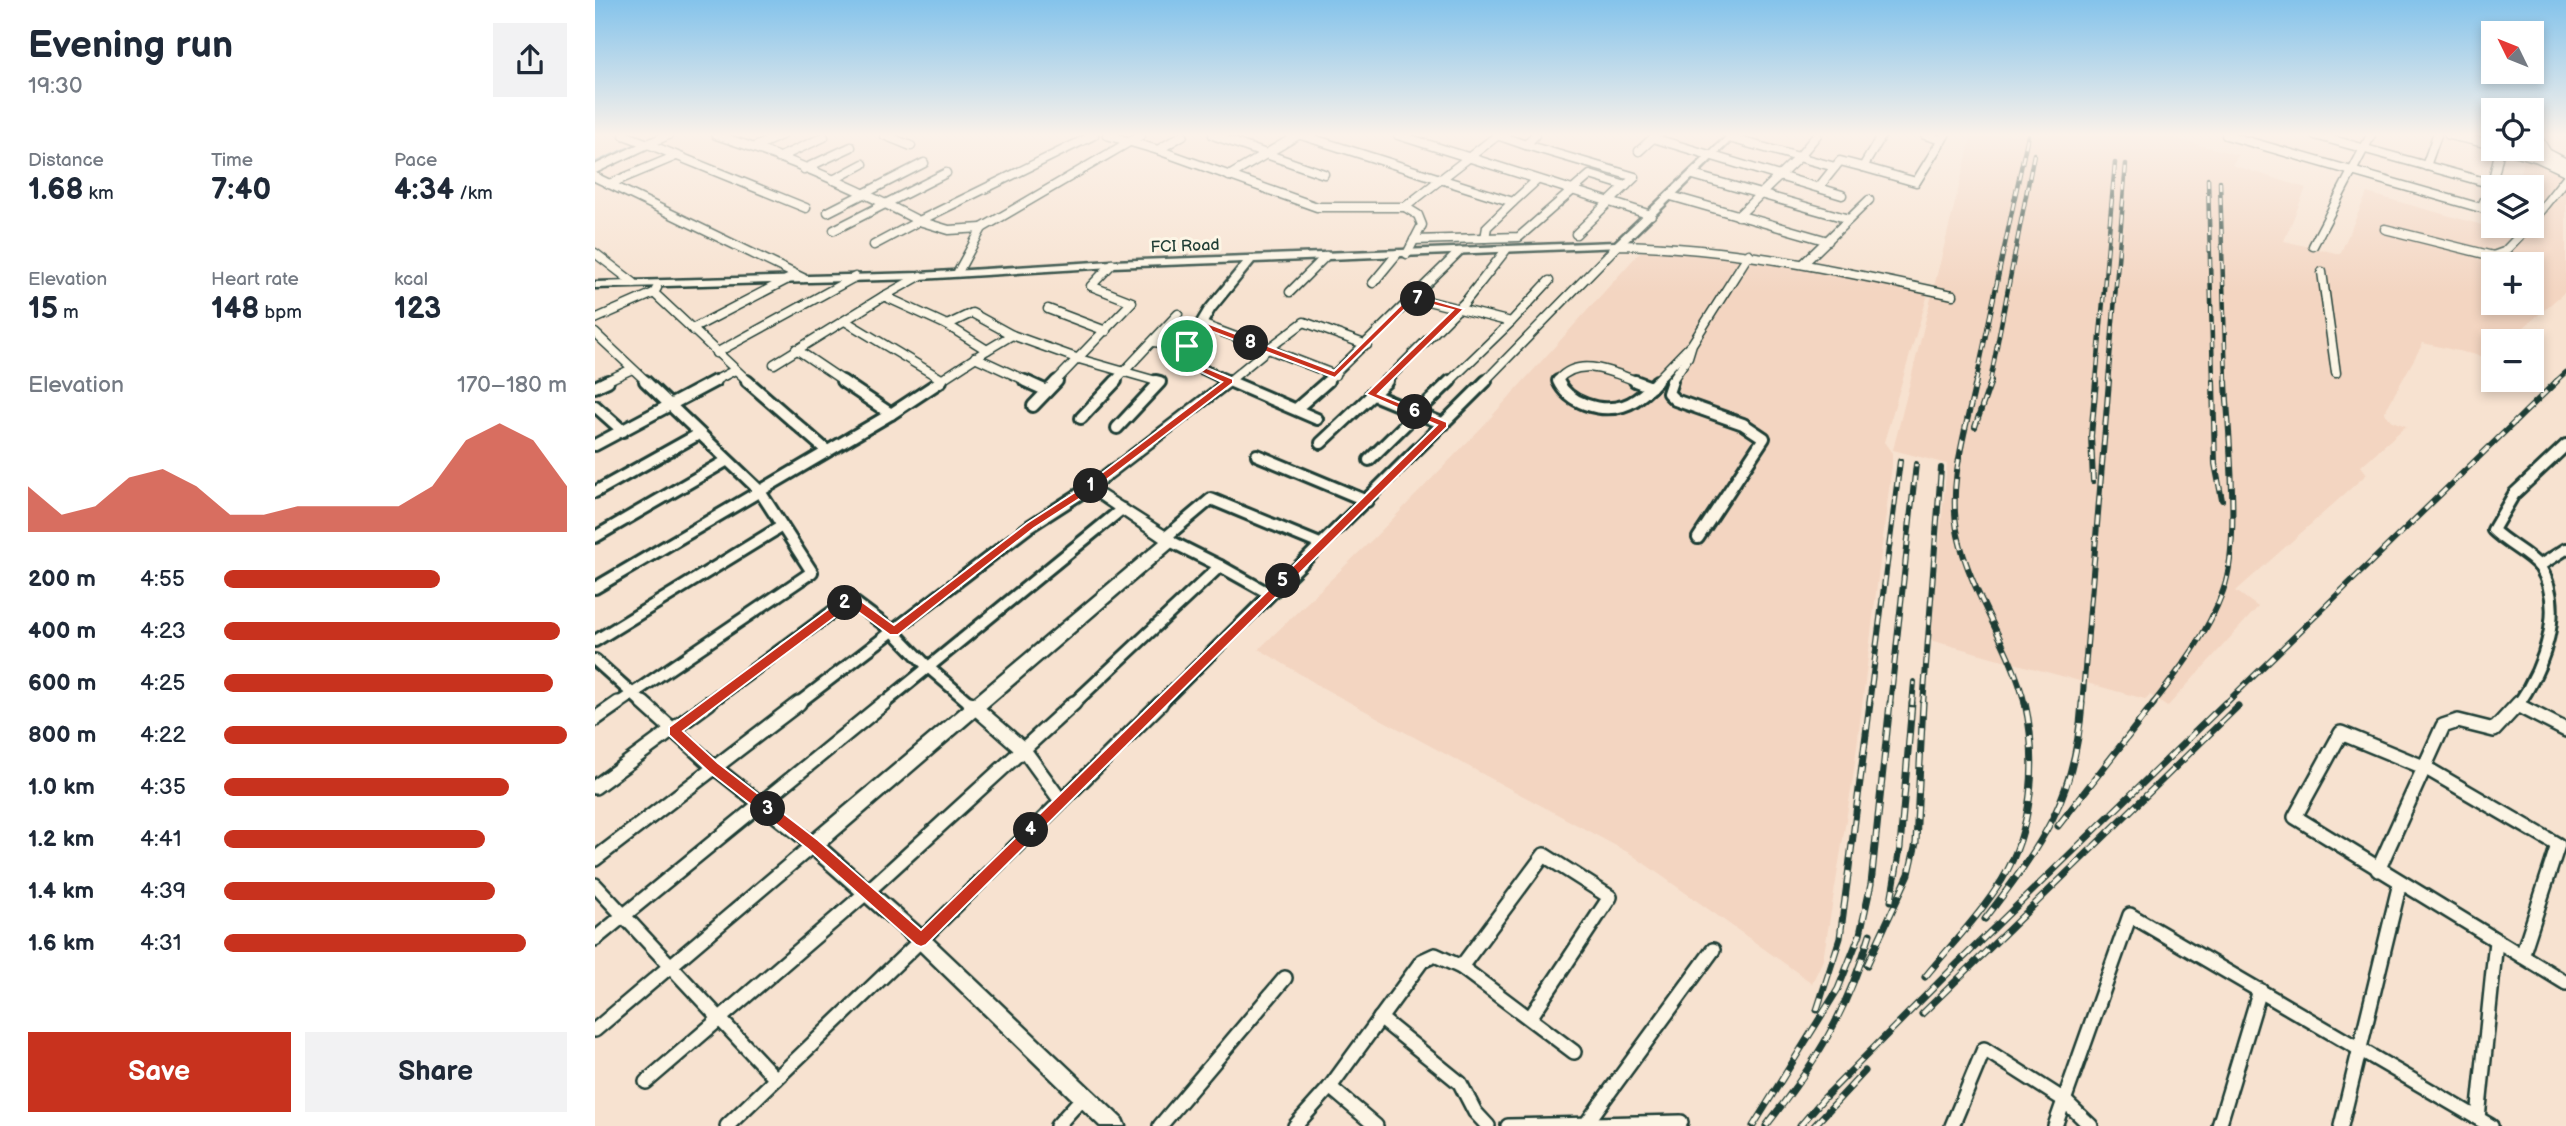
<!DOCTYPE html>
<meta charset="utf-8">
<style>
body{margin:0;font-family:"Balsamiq Sans",sans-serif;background:#f2f2f3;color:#1f2937;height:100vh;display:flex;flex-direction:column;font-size:26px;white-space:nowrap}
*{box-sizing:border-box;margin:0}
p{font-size:23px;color:#747a83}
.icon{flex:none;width:38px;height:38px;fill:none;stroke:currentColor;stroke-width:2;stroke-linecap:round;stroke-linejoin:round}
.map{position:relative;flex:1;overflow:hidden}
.panel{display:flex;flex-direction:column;background:#fff;width:595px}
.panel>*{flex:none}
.needle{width:46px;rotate:313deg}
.buttons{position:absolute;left:1886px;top:21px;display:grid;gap:14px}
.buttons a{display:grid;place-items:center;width:63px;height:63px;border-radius:0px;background:#fff;box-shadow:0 4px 10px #0003;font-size:35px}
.pin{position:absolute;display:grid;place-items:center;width:60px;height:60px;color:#fff;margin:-30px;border:4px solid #fff;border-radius:50%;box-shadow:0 2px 7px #0007}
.km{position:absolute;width:35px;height:35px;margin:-18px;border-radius:50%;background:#222;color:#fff;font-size:19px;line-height:35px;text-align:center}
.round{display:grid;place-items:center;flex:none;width:74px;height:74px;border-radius:0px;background:#f2f2f3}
.summary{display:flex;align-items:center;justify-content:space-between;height:119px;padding:0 28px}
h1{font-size:38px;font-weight:800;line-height:52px}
.stats{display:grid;grid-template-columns:repeat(3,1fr);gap:10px;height:119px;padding:7px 28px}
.stats div{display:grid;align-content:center}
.stats b{font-size:30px;font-weight:800}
.stats small{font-size:19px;font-weight:400}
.stats p{font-size:19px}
.chart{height:196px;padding:14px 28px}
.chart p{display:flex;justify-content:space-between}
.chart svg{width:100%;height:126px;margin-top:7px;fill:#c8321e;opacity:.7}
.action{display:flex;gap:14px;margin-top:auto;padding:14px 28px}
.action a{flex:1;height:80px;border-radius:0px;background:#c8321e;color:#fff;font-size:28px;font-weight:800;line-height:80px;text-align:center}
.action a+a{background:#f2f2f3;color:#1f2937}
ul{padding:0 28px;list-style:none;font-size:23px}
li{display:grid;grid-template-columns:112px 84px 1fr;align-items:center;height:52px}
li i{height:18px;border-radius:9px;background:#c8321e}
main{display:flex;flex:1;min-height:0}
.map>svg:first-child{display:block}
.built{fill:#f3d5c1;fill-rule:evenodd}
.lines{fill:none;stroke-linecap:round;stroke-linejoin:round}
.stream{stroke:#629ba5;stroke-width:2.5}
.minor-far2-casing{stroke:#1f3d34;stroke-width:11}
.minor-far1-casing{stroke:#1f3d34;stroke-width:16}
.minor-casing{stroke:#1f3d34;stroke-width:18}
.tertiary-casing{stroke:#1f3d34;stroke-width:5}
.minor-far2{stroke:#fcf5e5;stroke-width:8}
.minor-far1{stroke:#fcf5e5;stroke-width:10}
.minor{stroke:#fcf5e5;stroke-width:13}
.tertiary{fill:#fcf5e5;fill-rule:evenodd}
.rail-far2-casing{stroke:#1f3d34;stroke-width:4.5}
.rail-far1-casing{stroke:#1f3d34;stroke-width:6}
.rail-casing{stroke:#1f3d34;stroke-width:7}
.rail-far2{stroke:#fcf5e5;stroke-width:2.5;stroke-dasharray:8;stroke-linecap:butt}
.rail-far1{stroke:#fcf5e5;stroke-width:3.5;stroke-dasharray:10;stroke-linecap:butt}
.rail{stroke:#fcf5e5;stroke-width:4.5;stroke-dasharray:13;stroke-linecap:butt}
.route{fill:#c8321e;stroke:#fff;stroke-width:2;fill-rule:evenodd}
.labels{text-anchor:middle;stroke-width:6;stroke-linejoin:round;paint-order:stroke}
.far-street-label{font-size:16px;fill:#1f3d34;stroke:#fcf5e5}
</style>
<main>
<section class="panel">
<div class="summary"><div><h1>Evening run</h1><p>19:30</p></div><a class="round"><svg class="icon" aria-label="share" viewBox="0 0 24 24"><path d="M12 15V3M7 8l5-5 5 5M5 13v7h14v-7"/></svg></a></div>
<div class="stats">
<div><p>Distance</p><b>1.68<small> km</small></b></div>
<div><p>Time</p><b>7:40</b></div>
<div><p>Pace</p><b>4:34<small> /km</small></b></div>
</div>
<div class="stats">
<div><p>Elevation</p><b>15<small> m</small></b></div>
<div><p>Heart rate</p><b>148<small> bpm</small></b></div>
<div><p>kcal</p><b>123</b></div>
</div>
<div class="chart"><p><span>Elevation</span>170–180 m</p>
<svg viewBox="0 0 160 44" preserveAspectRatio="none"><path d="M0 44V28L10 38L20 35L30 25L40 22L50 28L60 38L70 38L80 35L90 35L100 35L110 35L120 28L130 12L140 6L150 12L160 28V44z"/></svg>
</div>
<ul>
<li><b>200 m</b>4:55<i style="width:63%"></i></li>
<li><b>400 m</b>4:23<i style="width:98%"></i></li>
<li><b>600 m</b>4:25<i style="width:96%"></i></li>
<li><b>800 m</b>4:22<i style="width:100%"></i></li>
<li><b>1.0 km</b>4:35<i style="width:83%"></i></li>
<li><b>1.2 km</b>4:41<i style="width:76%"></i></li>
<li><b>1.4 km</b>4:39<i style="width:79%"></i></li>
<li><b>1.6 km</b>4:31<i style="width:88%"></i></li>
</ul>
<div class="action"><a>Save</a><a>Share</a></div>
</section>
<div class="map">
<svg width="1971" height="1126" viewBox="0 0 1971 1126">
<rect width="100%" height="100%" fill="#f7e2d0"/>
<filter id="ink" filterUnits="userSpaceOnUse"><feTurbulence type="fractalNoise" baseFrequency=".0143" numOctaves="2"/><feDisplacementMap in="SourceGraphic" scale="14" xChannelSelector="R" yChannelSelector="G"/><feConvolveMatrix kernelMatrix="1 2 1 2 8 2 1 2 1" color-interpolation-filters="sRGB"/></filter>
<g filter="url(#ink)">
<g class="built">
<path d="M1377,135H1567L1643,155L1637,165L1711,188L1689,241L1745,254L1772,193L1909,231L1911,226H1937V187H1921L1929,158L1971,171V291L1913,341H1899V354L1894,358L1828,343L1789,413L1797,421L1811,426L1766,466L1772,474L1641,591L1663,607L1572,707L1555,695L1550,699L1335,640L1352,464L1298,450ZM1899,264H1937V303H1899Z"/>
<path d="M1068,248L1214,268L1333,294L1289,442L1297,453V465L1258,778L1228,960L1217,983L1036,854L728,688L664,649L781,536L888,426L1045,252Z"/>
</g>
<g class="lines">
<g class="stream">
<path d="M51,141L62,135"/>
<path d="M0,163L42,144"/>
</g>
<defs>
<g id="minor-far2">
<path d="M29,135L53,144"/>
<path d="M73,135L53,144L211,208"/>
<path d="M121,135C191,157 259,187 324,221"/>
<path d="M289,135L316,146"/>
<path d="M512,135L563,150"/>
<path d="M588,135L563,150L722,207H810L903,135"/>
<path d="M618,135L671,154L703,135"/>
<path d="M706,135L918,202L942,180"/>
<path d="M803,135L1056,215"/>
<path d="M902,135L931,145"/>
<path d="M940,135L931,145L1040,177L981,234"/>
<path d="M1287,135L1268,167L1321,182L1350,135"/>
<path d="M1330,135L1347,140"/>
<path d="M1631,135L1886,208L1897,184L1905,149"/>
<path d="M1720,135L1897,184"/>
<path d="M1854,135L1899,145"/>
<path d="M1941,135L1952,153L1971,163"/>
<path d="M1134,138L1240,167L1224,187"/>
<path d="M160,147L186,135"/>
<path d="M1912,149L1943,158L1971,171"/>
<path d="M1044,151L1058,138L1247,195"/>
<path d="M183,158L229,137"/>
<path d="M1831,166L1842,135"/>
<path d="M1240,167L1245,161L1268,167"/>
<path d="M0,169L53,144"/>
<path d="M209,169L256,147"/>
<path d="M1098,175L1254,219"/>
<path d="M634,176L671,154L729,174"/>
<path d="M0,177L208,278"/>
<path d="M238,180L268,164"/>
<path d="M14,184L81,156"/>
<path d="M1076,196L1233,241"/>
<path d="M810,207L823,215L827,225L812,254"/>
<path d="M233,212L329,163"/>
<path d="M1143,216L1203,158L1222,135"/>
<path d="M1937,221L1971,178"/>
<path d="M387,228L354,230L324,221L499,135"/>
<path d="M1790,229L1898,256L1909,252L1934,226"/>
<path d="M239,230L351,173"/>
<path d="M890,238L892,227L918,202"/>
<path d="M819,240L924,237L995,175L1031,186"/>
<path d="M279,245L324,221"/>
<path d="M1718,246L1776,135"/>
<path d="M0,253L39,283"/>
<path d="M1208,264L1274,200"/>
<path d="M363,272L387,228L546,135"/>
<path d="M1727,272L1741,373"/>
<path d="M325,276L289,296L352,325L392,350L343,382"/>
<path d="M778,283L802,254"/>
<path d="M695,292L731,256"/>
<path d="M59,293L154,382"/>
<path d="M817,297L916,322L954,281"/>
<path d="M453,309L511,331"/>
<path d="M0,319L59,293L62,288"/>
<path d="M250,321L348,380"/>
<path d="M606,324L673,349L634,381L637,382"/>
<path d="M352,325L377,313L417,335L484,359L565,382"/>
<path d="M97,329L195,278"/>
<path d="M0,333L52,382"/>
<path d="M558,342L592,346"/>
<path d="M201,349L250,382"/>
<path d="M673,349L709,322L772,345"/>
<path d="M673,349L740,375"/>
<path d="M392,350L417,335"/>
<path d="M121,353L260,277"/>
<path d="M380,357L434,382"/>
<path d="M179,364L289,296"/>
<path d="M9,382L37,369"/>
<path d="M117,382L140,370"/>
<path d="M460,382L537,302L496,286L517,264"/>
<path d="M519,382L583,314"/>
<path d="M731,382L864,252"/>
<path d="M790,382L870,302L911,250"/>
<path d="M854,382L916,322"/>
<path d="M889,382L1023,245C1137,247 1247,271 1358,295"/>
<path d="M964,382L963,380C984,355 1019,373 1044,382"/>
<path d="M1060,382L1095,346"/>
<path d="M1076,382L1093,357L1097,344L1154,254"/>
</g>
<g id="minor-far1">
<path d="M152,381L231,450"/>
<path d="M247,381L296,414"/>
<path d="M430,381L452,391"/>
<path d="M634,381L722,419"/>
<path d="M963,381C973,403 1005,413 1028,406C1039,403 1048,395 1056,387"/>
<path d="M1040,381L1056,387"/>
<path d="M1077,381L1073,393L1080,400L1148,424L1169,438L1103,538"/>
<path d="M0,387L13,381"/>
<path d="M1056,387L1062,381"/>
<path d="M776,394L822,413L855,381"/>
<path d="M0,406L28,431"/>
<path d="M438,406L462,381"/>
<path d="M701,409L733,381"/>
<path d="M486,418L521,381"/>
<path d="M522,428L565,382L561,381"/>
<path d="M726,443L792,381"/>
<path d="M0,445L120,381"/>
<path d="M662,455L772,501"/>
<path d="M774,460L822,413L849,424"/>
<path d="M0,492L104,434"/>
<path d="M0,537L131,461"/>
<path d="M571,537L616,499L725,544"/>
<path d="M625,566L675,594"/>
<path d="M1944,566L1971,549"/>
<path d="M0,588L296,414L346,381"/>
<path d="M0,641L187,526"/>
<path d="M0,660L50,705"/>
<path d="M21,705L217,572L164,490L50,381"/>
<path d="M111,705L255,599L299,632L333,667L377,705"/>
<path d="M201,705L435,526L494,488"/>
<path d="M287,705L527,509"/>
<path d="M477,705L625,566L575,541"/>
<path d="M564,705L891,381"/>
<path d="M1923,705C1949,667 1971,608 1945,567C1932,552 1912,544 1898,530L1919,494L1971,445"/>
</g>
<g id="minor">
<path d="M375,703L429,750L466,801"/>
<path d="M1924,706L1971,730"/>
<path d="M0,719L23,703"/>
<path d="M1746,733L1831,768L1963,845L1927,956L1700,817Z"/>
<path d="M0,787L114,703"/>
<path d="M0,859L204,703"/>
<path d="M1783,870L1848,726L1863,721L1899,730L1924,703"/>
<path d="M0,885L181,1079"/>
<path d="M0,939L289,703"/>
<path d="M1927,956L1971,983"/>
<path d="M866,967L949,855L1015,897L935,1018"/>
<path d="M785,1018L865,1083L880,1112L893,1126"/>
<path d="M0,1030L218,845L119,767L48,703"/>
<path d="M51,1082L272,892L479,703"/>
<path d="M735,1087L781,1126"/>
<path d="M1883,1118L1901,941"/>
<path d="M991,1124L1118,950"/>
<path d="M132,1126L326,940L566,703"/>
<path d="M462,1126L489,1096"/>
<path d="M565,1126L690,978"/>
<path d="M700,1126L735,1087L827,961L840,955L866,967L979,1052"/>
<path d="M913,1126L1086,1122"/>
<path d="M1357,1126L1389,1049L1469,1100L1496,1126"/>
<path d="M1460,1126L1535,915L1896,1126"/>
<path d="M1624,1126L1665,990"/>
<path d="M1746,1126L1805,883"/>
</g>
<g id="tertiary">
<path d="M1133,135H1142L1027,247L659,262L619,311L592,358L638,378V384L503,488L580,537L582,541L580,545L231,845L332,934L527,1119L530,1126H505L320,946L212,851L209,845L212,839L565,541L487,488L625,382L579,360L610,308L648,262L517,267L325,279L0,288V282L325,273L517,261L1020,242Z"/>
<path d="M1937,139L1950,154L1971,164V171C1955,165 1937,158 1937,139Z"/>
</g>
</defs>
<use href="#minor-far2" class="minor-far2-casing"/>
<use href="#minor-far1" class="minor-far1-casing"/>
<use href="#minor" class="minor-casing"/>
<use href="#tertiary" class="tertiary-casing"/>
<use href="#minor-far2" class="minor-far2"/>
<use href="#minor-far1" class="minor-far1"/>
<use href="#minor" class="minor"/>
<use href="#tertiary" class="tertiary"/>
<defs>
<g id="rail-far2">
<path d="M1613,179L1618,382"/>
<path d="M1625,181L1631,382"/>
<path d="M1381,382L1433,135"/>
<path d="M1395,382L1439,154"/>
<path d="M1501,382L1520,163"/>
<path d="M1513,382L1531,164"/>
<path d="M1960,382L1971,372"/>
</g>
<g id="rail-far1">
<path d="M1381,381C1371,431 1352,484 1363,535C1376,595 1416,645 1430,705"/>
<path d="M1618,381L1620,464L1627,500"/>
<path d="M1380,427L1396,381"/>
<path d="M1498,481L1496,436L1501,381"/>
<path d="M1274,705L1305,461"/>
<path d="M1295,705L1321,464"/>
<path d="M1317,705L1319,682"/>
<path d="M1328,705L1346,468"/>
<path d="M1487,705L1514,381"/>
<path d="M1557,705C1586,668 1612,635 1628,591C1646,544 1633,434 1631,381"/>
<path d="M1629,705L1962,381"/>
</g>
<g id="rail">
<path d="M1463,826L1559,703"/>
<path d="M1296,901L1305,848L1317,703"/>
<path d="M1390,919C1447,844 1480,800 1487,703"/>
<path d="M1272,965L1314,874L1321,843L1328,703"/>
<path d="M1330,977C1356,945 1385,915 1407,880C1438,829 1443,761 1430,703"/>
<path d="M1222,1010L1245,938L1275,703"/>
<path d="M1327,1014L1643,706"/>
<path d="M1158,1126L1243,989L1265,934L1276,884L1295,703"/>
<path d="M1171,1126C1222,1061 1251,1014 1275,934"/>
<path d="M1205,1126L1228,1099L1360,966L1630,703"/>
<path d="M1219,1126L1270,1071"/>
</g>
</defs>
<use href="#rail-far2" class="rail-far2-casing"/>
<use href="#rail-far1" class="rail-far1-casing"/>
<use href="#rail" class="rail-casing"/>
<use href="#rail-far2" class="rail-far2"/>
<use href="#rail-far1" class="rail-far1"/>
<use href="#rail" class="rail"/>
</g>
</g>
<linearGradient id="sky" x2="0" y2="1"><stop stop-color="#84c3eb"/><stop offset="0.46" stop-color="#fbf2ea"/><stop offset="1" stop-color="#fbf2ea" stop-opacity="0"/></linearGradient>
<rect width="1971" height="293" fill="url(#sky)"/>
<path class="route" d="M817,294L869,309L783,394L852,422V427L331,945L326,947L321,945L213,849L114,772L74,735V727L251,596H259L299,625L432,523L491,485L627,382L580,360L602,322H609L739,371ZM819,300L858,310L771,394L842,425L326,930L223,840L123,763L88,731L255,606L295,635H303L439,528L498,490L638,383V379L590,359L608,328L740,378Z"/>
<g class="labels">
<g class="far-street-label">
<text transform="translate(590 245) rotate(-2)" y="6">FCI Road</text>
</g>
</g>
</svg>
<div class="buttons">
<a><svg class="needle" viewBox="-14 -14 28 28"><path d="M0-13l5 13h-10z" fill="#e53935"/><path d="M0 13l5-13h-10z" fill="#747a83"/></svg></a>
<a><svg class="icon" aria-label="locate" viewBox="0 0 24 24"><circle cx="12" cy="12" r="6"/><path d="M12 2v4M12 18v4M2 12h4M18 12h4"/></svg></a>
<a><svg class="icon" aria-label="layers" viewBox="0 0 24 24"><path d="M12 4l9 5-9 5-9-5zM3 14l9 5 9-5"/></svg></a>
<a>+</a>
<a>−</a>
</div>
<div class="pin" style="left:592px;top:346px;background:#1e9e55"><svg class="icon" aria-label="arrive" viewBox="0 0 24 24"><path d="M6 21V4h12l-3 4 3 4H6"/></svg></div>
<b class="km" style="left:496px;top:486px">1</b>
<b class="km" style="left:250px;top:603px">2</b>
<b class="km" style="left:173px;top:809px">3</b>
<b class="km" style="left:436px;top:830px">4</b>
<b class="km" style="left:688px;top:581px">5</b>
<b class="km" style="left:820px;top:412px">6</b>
<b class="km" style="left:823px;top:299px">7</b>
<b class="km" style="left:656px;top:343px">8</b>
</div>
</main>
